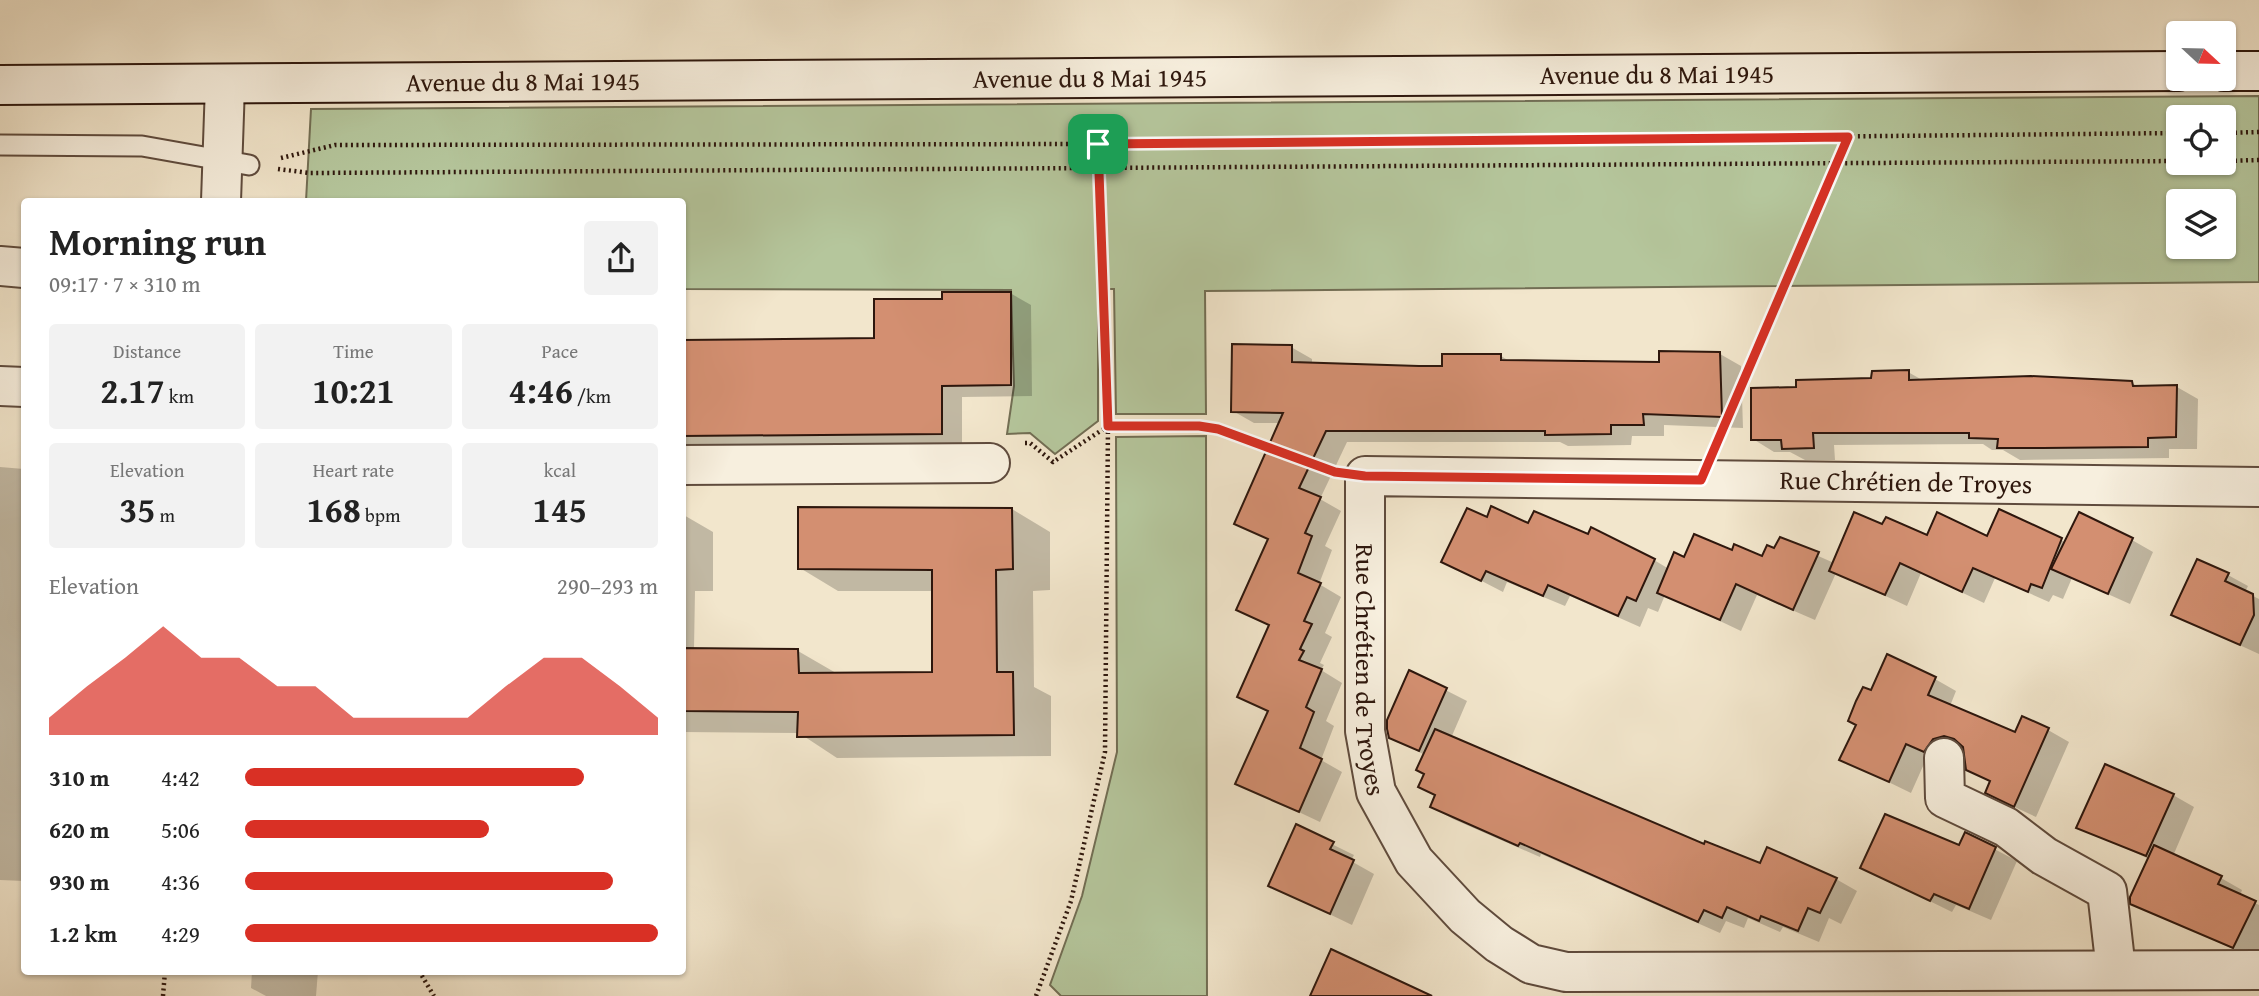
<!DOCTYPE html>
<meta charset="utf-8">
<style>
body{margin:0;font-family:"Gentium Book Plus",serif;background:#f2f2f2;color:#222;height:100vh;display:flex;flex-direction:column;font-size:26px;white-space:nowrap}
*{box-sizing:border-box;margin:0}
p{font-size:23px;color:#767676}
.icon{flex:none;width:38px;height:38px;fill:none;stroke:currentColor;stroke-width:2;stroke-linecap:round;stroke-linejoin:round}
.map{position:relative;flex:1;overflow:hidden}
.panel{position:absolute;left:21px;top:198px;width:665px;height:777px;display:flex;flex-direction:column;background:#fff;border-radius:7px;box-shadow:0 2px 5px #0004}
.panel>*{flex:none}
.needle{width:46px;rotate:112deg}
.buttons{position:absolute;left:2166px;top:21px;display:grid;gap:14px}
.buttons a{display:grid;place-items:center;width:70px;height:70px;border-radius:7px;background:#fff;box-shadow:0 2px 5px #0004;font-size:35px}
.pin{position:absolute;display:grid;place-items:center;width:60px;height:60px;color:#fff;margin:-30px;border-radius:14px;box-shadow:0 4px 10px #0006}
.round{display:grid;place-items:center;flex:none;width:74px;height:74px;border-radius:7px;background:#f2f2f2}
.head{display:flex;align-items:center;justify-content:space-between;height:119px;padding:0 28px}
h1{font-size:38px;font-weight:700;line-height:52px}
.figures{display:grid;grid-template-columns:repeat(3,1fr);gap:10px;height:119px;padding:7px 28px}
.figures div{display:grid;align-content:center;border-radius:7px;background:#f2f2f2;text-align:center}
.figures b{font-size:35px;font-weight:700}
.figures small{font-size:19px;font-weight:400}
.figures p{font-size:19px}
.chart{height:196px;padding:14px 28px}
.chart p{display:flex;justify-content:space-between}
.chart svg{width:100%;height:126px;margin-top:7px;fill:#d93025;opacity:.7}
ul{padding:0 28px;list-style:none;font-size:23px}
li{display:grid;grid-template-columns:112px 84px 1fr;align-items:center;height:52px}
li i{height:18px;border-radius:9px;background:#d93025}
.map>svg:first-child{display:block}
.green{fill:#b5c69c;stroke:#726e54;stroke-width:2;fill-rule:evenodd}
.shadow{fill:#0003}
.building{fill:#d38f71;stroke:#2e170d;stroke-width:2}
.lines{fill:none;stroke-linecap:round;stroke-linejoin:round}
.lane-casing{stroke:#5f4b3d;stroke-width:23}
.street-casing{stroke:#5f4b3d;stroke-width:42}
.secondary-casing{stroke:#2e170d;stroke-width:42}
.path{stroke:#2e170d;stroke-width:4.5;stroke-dasharray:2 3.5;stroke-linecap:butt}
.lane{stroke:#f7efde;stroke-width:19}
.street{stroke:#f7efde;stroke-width:38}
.secondary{stroke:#f7efde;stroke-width:38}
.route-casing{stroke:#fff;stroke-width:14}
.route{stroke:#d93025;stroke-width:9}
.labels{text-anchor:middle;stroke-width:6;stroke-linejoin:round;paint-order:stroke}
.street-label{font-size:26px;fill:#2e170d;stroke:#f7efde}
</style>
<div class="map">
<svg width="2259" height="996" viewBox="0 0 2259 996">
<rect width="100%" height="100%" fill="#f2e6cc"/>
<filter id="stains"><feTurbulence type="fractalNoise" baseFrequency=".00286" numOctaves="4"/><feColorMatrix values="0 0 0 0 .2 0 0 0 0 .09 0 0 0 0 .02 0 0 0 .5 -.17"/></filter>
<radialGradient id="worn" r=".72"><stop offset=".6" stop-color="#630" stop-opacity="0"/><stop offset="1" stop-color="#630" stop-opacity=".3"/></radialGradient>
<g class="green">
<path d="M2259,96V282L1205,291L1206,414H1116L1114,289H1098V421L1055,454L1030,433L1007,434L1014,386L1011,290L683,289L682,201H306L311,109ZM2179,117H2224V163H2179ZM2179,201H2224V247H2179Z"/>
<path d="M1206,436L1207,996H1061L1050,985L1082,896L1117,752L1116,437Z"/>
</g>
<g class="shadow">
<path d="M1010,293L1031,305L1032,396L962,397V444L682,446V342L875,340L944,301Z"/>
<path d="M1291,347L1312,359V364L1444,368L1501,356L1511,362L1661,364L1720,354L1741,366L1743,428L1664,425V436H1632L1631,445L1568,446L1560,442H1347L1320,499L1341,511L1325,546L1332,550L1319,584L1341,597L1325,633L1332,637L1320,663L1324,665L1321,670L1342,683L1326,721L1334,726L1321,760L1342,772L1320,822L1237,783L1269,713L1239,696L1270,626L1239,610L1270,540L1237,523L1280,423H1254L1233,411Z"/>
<path d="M1908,372L1924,381L2132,383L2140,388L2177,387L2198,399L2197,449H2169V458L2020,460L2003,450H1992L1983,444L1834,445L1835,460H1805L1790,452H1774L1753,439L1798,389Z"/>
<path d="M0,467L24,469V881L0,880Z"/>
<path d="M1012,509L1050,532V590L1033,591L1034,687L1051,696V756L837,758L799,733L682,732V514L713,532V591H695L694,649L798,651L836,673L933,674L934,591H838L800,568Z"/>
<path d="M1488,519L1529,525L1654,560L1669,569L1685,559L1733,552L1763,558L1775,550L1780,539L1834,563L1882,527L1928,537L2061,540L2066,543L2132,540L2153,552L2130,604L2072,578L2063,599L2053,595L2049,602L1995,578L1984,603L1921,573L1907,606L1836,573L1815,620L1757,595L1741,631L1665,595L1658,612L1648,608L1640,627L1570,596L1565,606L1507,582L1503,592L1443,561Z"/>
<path d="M2228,575L2248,586L2245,592L2259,599V654L2174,615Z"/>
<path d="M1410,672L1467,701L1451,738L1705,846L1761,866L1836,879L1857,891L1841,924L1829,918L1819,942L1783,927L1780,932L1748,918L1744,928L1726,921L1720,933L1541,854L1540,857L1453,819L1432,807L1437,796L1426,774L1425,755L1390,737Z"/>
<path d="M1935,679L1956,691L1950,706L2015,734L2048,730L2069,742L2036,817L2008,804L1992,783L1968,769L1964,748L1928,755L1911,793L1841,759L1872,692Z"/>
<path d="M2173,795L2194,807L2173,856L2221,878L2242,890L2240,896L2259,905V951L2255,959L2132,903L2149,859L2079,827Z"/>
<path d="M1297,827L1354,855L1351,861L1374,874L1352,925L1271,886Z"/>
<path d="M1966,834L2017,861L1991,920L1956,905L1952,912L1862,868L1959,848Z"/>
<path d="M252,971H318L316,996H266L251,988Z"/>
</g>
<g class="building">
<path d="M942,292H1011V385L942,386V434L682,436V340L874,338V299H942Z"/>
<path d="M1232,344L1292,345V362L1419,366H1442V354H1501V360L1659,362V351L1720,352L1722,417L1643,414L1644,425H1611V434L1545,435V431H1326L1299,488L1321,497L1305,533L1312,536L1298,573L1321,583L1304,621L1312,624L1300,649L1304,651L1299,660L1322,669L1306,707L1314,712L1300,748L1322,759L1299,812L1235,784L1268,711L1237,697L1269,625L1236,610L1268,539L1234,524L1283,413L1231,412Z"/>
<path d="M1909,370V380L2031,376L2132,381L2133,386L2177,385L2176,437L2148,438V447L2043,448H1997L1998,439L1969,438V433H1813L1814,448L1782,449L1781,440H1751V388L1796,387V380L1871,378L1872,371Z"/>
<path d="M1491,506L1528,523L1534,511L1588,534L1591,527L1655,559L1636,601L1627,597L1618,616L1548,585L1543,596L1486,571L1481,581L1441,562L1467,508L1487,517Z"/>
<path d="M798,507L1012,508L1013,569L996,570L997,672H1013L1014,735L797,737L798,712L682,711V648L798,649L799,673L932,672V570L798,569Z"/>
<path d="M1999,509L2062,538L2042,588L2031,584L2028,592L1973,568L1962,592L1900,563L1885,595L1829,571L1854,512L1882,524L1886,517L1927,535L1937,512L1987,536Z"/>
<path d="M2079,512L2133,538L2108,594L2051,569Z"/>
<path d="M1694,534L1732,550L1734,544L1762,556L1767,545L1774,548L1780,537L1819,552L1793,610L1736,584L1720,620L1657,593L1674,552L1684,557Z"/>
<path d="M2197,559L2229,573L2225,581L2253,594L2254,615L2240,645L2171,615Z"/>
<path d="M1887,654L1936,677L1928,695L2015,732L2022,716L2049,728L2014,807L1985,793L1990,781L1966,770L1963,747L1954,739L1944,736L1933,739L1924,752L1906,744L1889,782L1839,760L1856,725L1848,721L1856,701L1863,687L1871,690Z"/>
<path d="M1409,670L1447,688L1419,751L1389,738L1387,729V720Z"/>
<path d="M1435,729L1704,844L1705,841L1760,863L1767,847L1837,878L1820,913L1808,908L1798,931L1761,916L1759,921L1727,907L1722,918L1704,910L1698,922L1520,843L1518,846L1430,807L1435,795L1418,787L1424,774L1416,770Z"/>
<path d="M2105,764L2174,794L2146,856L2076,828Z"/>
<path d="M1885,814L1959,845L1965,832L1996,847L1969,909L1934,894L1930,901L1860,868Z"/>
<path d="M1296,824L1334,842L1330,849L1354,860L1330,914L1268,886Z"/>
<path d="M2154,845L2222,876L2218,884L2256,901L2233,948L2130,904V897Z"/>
<path d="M1331,949L1432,996H1310Z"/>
</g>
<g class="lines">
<defs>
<path id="lane" d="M0,145L142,146L249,165"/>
<g id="street">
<path d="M221,201L225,85"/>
<path d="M0,266L24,268"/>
<path d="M0,386L24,387"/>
<path d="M682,465L990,463"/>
<path id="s1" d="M2259,487L1365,476V731L1376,792L1414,861L1465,916L1499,944L1531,964L1566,972L2259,970"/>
<path d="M1944,758L1945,798L2006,827L2044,856L2107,891L2116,970"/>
</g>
<g id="secondary">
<path d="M2224,71H2259"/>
<path id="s2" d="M0,85L2179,71"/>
</g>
</defs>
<use href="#lane" class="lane-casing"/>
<use href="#street" class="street-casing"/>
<use href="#secondary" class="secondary-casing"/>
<g class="path">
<path d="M2224,133L2259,132"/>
<path d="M281,158L335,145L1098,144L2179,133"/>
<path d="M2224,161L2259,160"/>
<path d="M278,169L310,173L2179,161"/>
<path d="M1718,439L1848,137"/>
<path d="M1025,443H1030L1053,462L1108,426H1199L1218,429L1324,468"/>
<path d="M419,971L434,996"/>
<path d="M163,996L165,971"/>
<path d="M1036,996L1071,901L1105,752L1108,426L1098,144"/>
</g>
<use href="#lane" class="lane"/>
<use href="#street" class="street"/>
<use href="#secondary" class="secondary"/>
</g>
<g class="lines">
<defs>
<path id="route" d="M1848,137L1701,480L1365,476L1335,472L1218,429L1199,426H1108L1098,144Z"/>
</defs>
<use href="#route" class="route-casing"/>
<use href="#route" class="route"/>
</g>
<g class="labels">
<g class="street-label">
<text dy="9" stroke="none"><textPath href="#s2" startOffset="1657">Avenue du 8 Mai 1945</textPath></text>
<text dy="9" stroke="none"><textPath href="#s2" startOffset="1090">Avenue du 8 Mai 1945</textPath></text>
<text dy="9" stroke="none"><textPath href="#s2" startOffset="523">Avenue du 8 Mai 1945</textPath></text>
<text transform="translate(1906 482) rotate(1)" y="9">Rue Chrétien de Troyes</text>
<text dy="9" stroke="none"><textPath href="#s1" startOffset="1088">Rue Chrétien de Troyes</textPath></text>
</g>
</g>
<rect width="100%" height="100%" filter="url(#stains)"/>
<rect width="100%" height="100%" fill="url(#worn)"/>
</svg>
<div class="buttons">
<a><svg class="needle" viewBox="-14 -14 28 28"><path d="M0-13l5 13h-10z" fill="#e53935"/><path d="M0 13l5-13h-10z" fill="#767676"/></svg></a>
<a><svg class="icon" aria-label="locate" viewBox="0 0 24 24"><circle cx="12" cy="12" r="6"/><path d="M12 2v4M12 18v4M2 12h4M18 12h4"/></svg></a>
<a><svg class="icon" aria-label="layers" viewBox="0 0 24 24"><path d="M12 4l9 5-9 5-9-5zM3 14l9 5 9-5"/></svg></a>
</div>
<div class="pin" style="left:1098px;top:144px;background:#1e9e55"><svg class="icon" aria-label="arrive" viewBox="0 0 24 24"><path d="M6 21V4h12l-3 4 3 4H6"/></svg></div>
<section class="panel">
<div class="head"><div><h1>Morning run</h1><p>09:17 · 7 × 310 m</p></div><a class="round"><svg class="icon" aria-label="share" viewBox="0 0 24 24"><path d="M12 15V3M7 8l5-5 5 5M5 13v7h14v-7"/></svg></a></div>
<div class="figures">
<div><p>Distance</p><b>2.17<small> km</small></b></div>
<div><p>Time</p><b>10:21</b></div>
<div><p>Pace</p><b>4:46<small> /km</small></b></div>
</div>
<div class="figures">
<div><p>Elevation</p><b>35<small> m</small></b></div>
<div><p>Heart rate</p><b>168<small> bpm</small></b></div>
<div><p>kcal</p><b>145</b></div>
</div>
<div class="chart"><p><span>Elevation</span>290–293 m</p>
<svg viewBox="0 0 160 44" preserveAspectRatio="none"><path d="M0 44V38L10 27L20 17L30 6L40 17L50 17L60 27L70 27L80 38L90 38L100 38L110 38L120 27L130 17L140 17L150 27L160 38V44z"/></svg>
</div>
<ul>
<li><b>310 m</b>4:42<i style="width:82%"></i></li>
<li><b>620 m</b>5:06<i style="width:59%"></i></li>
<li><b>930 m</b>4:36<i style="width:89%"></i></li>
<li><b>1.2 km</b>4:29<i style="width:100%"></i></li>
</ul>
</section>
</div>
